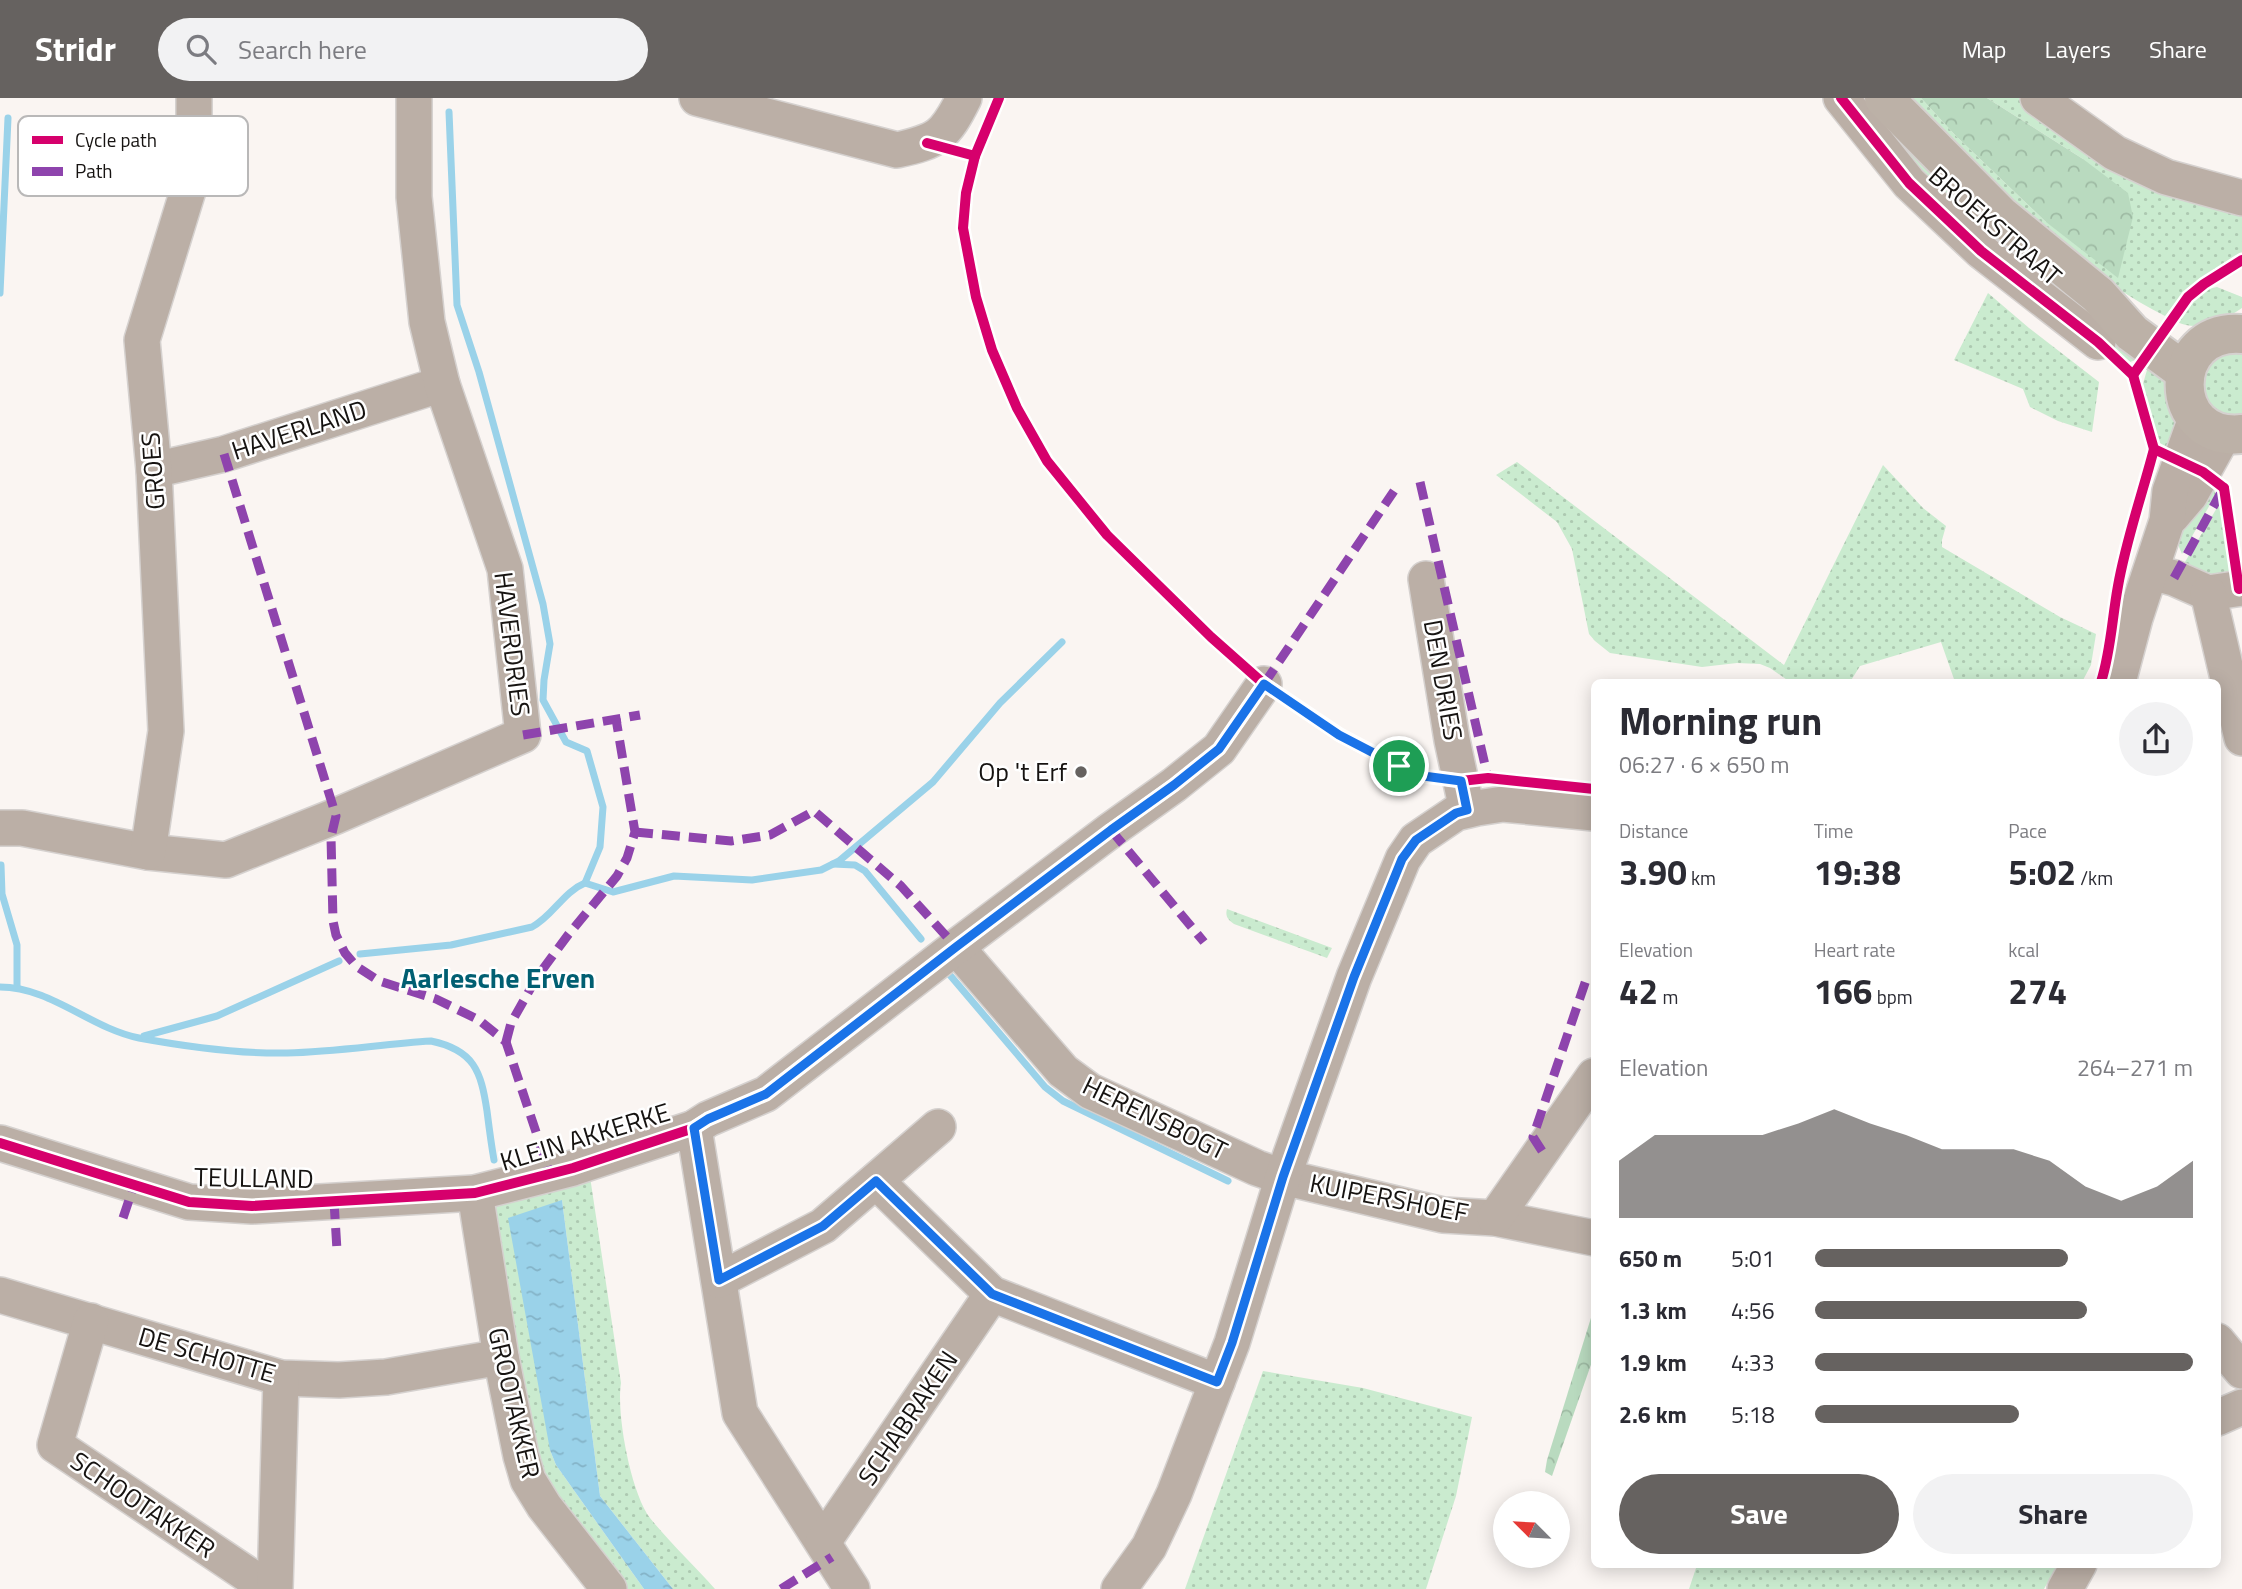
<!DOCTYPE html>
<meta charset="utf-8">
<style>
body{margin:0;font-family:"Titillium Web",sans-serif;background:#f2f2f3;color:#2b2b33;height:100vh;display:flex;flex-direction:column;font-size:26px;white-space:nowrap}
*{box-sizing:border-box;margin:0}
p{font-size:23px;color:#7c7c81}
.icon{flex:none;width:38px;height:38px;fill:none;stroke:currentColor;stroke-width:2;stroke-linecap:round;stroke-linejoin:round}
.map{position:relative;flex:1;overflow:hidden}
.side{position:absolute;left:1591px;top:581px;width:630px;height:889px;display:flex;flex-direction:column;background:#fff;border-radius:10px;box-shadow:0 4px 18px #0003}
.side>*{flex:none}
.needle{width:46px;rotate:294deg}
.buttons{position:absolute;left:1493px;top:1393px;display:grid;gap:14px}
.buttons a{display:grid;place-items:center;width:77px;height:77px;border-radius:50%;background:#fff;box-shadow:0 4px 18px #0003;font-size:35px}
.pin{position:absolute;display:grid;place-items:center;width:60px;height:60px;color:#fff;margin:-30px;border:4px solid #fff;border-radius:50%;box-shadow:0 2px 7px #0007}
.round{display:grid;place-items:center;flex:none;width:74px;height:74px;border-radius:37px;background:#f2f2f3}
.overview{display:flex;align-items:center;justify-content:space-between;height:119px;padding:0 28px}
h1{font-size:38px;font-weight:700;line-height:52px}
.metrics{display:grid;grid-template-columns:repeat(3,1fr);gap:10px;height:119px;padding:7px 28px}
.metrics div{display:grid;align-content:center}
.metrics b{font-size:35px;font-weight:700}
.metrics small{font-size:19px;font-weight:400}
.metrics p{font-size:19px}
.chart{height:196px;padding:14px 28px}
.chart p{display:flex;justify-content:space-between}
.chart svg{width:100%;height:126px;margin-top:7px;fill:#666260;opacity:.7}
.button{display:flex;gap:14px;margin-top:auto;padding:14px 28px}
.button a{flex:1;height:80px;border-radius:42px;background:#666260;color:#fff;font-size:28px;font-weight:700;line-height:80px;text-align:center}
.button a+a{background:#f2f2f3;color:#2b2b33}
ul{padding:0 28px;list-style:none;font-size:23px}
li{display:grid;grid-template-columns:112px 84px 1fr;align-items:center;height:52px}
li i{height:18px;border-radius:9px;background:#666260}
header{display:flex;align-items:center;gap:42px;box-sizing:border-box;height:98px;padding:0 35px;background:#666260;color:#fff}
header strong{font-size:33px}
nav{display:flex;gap:38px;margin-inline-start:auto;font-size:24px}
.search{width:490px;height:63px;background:#f2f2f3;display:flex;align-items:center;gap:18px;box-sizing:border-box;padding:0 24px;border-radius:38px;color:#7c7c81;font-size:26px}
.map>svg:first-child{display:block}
.grass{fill:url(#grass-dots)}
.forest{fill:url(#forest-crowns)}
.water{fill:url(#water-ripples)}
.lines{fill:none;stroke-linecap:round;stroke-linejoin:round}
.stream{stroke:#9ad2e9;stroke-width:7}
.minor-casing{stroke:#d5d1cf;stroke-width:38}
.major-casing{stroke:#d5d1cf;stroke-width:42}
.minor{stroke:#bbafa6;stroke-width:35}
.major{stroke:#bcb1a7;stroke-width:38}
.quiet{stroke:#8e44ad;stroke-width:9;stroke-dasharray:18 9;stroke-linecap:butt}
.cycleway-casing{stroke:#fff;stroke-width:15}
.cycleway{stroke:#d6006c;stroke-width:10}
.route-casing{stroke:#fff;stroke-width:14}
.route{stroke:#1a73e8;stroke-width:9}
.poi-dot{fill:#666260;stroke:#fff;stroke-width:2.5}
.labels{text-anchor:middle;stroke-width:5;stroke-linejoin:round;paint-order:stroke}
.street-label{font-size:26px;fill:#161311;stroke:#fff}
.poi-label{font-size:26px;fill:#161311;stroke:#fff;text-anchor:end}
.neighbourhood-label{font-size:28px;font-weight:bold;fill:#015f72;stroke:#fff}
.key{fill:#fff;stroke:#b9b8b8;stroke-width:2}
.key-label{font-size:19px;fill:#161311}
</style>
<header>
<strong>Stridr</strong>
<div class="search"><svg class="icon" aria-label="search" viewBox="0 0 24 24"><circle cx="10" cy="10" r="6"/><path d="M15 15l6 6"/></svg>Search here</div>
<nav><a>Map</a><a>Layers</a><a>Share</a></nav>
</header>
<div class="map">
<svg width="2242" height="1491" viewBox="0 0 2242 1491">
<defs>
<pattern id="grass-dots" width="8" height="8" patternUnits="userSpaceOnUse" patternTransform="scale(1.75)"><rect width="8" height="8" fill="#caebcf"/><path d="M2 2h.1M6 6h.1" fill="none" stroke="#adc9b1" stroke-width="1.8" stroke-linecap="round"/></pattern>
<pattern id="forest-crowns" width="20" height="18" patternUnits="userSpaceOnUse" patternTransform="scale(1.75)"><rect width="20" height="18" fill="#b9dabf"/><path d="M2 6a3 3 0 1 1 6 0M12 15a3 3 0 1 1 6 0" fill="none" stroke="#9ebaa3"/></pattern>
<pattern id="water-ripples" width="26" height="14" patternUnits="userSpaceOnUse" patternTransform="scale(1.75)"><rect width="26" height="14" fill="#9ad2e9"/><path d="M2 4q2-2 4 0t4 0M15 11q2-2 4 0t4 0" fill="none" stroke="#84b3c7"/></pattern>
</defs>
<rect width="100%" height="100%" fill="#faf5f2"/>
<g class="grass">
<path d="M1852,0H1866L2143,254L2135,262L2130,264L2121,258L1957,113Z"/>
<path d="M1904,0H1921L1955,37L2046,124L2083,61L1987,0H2022L2242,108V155L2183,195L2165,218C2062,165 1984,81 1904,0Z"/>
<path d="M2217,189L2242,199V210C2223,223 2199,234 2177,224C2188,209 2198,192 2217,189Z"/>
<path d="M1988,195L2029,230L2099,284L2092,334L2058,323L2030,309L2023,291L1954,262Z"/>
<path d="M2238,255L2242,256V319L2219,318L2198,290L2214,259Z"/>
<path d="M2153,263L2167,284L2176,334L2173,353L2160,345L2142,289L2147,272Z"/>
<path d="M1517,364L1784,567L1883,367L1923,410L1946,428L1942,442V449L2060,519L2096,536L2091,567L2082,584H1955L1941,544L1860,568L1850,584H1790L1770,570L1760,566L1737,565L1702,569L1610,555L1595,543L1589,536L1572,451L1557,424L1496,377Z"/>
<path d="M2212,389L2216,396L2182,456L2179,449V432Z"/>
<path d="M2218,408H2220L2233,480L2222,484L2188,468L2185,464Z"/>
<path d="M1227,811L1332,850L1327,860L1234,826C1228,822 1225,818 1227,811Z"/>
<path d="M589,1072L621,1285C616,1316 631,1395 650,1420C670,1445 694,1467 715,1491H673L600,1398L562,1102L550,1352L556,1367L644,1491H615L537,1380L493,1107Z"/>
<path d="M1263,1273L1363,1290L1472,1319L1456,1398L1426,1491H1185Z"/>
<path d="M1697,1467V1466L2057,1467L2044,1491H1689Z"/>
</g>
<g class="forest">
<path d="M1921,0H1987L2083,61L2128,95L2133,119L2118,180L2046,124L1955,37Z"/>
<path d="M1594,1210V1258L1552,1378L1545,1374L1547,1362Z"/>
</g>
<path class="water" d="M562,1102L600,1398L673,1491H644L556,1367L550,1352L508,1120Z"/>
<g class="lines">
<g class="stream">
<path d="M449,14L457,207L479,274L543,506L550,546L544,582L543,602L566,644L587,653L603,709L600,749L585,785"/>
<path d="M0,195L8,20"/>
<path d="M833,766L855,767L865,773L921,841"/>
<path d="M1,767L2,796L17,847V889"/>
<path d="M360,856L451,847L532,829C553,818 563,794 585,785L613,794L674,778L752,782L821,772L839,763L933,684L1000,605L1062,544"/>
<path d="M949,876L1045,989L1063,1003L1228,1083"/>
<path d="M0,889C51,889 90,930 139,940C188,949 237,956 287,955C335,954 383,946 431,943C474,952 481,973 487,1013C489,1029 491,1045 494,1062"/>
<path d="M144,938L217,918L339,863"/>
</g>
<defs>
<g id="minor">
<path d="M697,0L897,52C938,43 945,38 964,0"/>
<path d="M1841,0L1909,85L1981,153L2098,244"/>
<path d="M2038,0L2115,55L2166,79L2242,100"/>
<path d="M154,372L224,356L442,286"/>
<path d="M2172,418L2190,397L2224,336"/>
<path d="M2151,474L2174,480L2208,495L2242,490"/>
<path d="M1426,481L1452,642L1467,712"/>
<path d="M2208,495L2242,640"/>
<path d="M2118,584L2135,520L2167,423L2170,393L2196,320"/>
<path d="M0,730H22L148,754L226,762L336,718L523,637L505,471L442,286L427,224L414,99V0"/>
<path d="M148,754L166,633L154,372L142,242L194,73V0"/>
<path d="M956,849L1063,973L1090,993L1257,1070L1283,1079L1443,1117L1495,1120L1594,1140"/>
<path d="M694,1030L740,1315L852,1491"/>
<path d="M0,1045L189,1104L252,1108L475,1095L573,1070L694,1030L708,1021L766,996L956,849L1111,732L1174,687L1219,651L1264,586"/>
<path d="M876,1083L992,1196L1217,1284"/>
<path d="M475,1095L501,1259L521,1358L528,1382L544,1408L609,1491"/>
<path d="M1495,1120L1594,978"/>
<path d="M719,1182L823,1128L938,1029"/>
<path d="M0,1197L281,1280L339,1282L386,1279L501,1259"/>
<path d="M91,1223L55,1347L269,1491"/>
<path d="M2217,1243L2242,1273"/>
<path d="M2217,1320L2242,1309"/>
<path d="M823,1444L992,1196"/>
<path d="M275,1491L281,1280"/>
<path d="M1119,1491L1149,1449L1174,1396L1232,1245L1283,1079L1354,879L1403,761L1416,742L1456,715L1477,710L1503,706L1594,715"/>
<path d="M2065,1491L2079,1466"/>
</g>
<g id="major">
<path d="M1884,0L2000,117L2098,197L2132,235L2185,274"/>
<path d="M2242,236C2165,230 2166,344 2242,336"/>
</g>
</defs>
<use href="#minor" class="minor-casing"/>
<use href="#major" class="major-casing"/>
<use href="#minor" class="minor"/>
<use href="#major" class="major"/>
<g class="quiet">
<path d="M224,356L336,718L331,739L333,823L336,837L345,855L356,868L379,883L436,901L479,922L506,944L550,1076"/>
<path d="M1420,384L1488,680"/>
<path d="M2174,480L2223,391"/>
<path d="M1264,586L1394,393"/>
<path d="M523,637L640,617"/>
<path d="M1111,732L1204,844"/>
<path d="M635,734L731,743L770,737L814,713L901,788L956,849"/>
<path d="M506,944L511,925L537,879L568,837L617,778L627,760L635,734L616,621"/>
<path d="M1542,1053L1533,1039L1587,879"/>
<path d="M334,1103L337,1152"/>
<path d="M123,1120L134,1087"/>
<path d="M781,1491L832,1459"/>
</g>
<defs>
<g id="cycleway">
<path d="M1841,0L1909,85L1981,153L2098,244L2133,277L2154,351L2203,374L2224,390"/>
<path d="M927,45L975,58L999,0"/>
<path d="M975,58L966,95L963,130L976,199L992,252L1017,310L1047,363L1107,437L1211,539L1264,586L1340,637L1416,677L1461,683L1488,680L1594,691"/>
<path d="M2133,277L2188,199L2204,186L2242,162"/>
<path d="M2224,390L2239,491L2242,490"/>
<path d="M2101,584C2111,553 2112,520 2118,488C2126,442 2142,397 2154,351"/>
<path d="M0,1045L189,1104L252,1108L475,1095L573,1070L694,1030L708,1021L766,996L956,849L1111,732L1174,687L1219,651L1264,586"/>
</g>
</defs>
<use href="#cycleway" class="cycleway-casing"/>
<use href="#cycleway" class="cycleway"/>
</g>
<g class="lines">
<defs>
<path id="route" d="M1264,586L1339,637L1416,677L1461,683L1467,712L1456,715L1416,742L1402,761L1354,879L1283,1079L1232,1245L1217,1284L992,1196L876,1083L823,1128L719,1182L694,1030L708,1021L766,996L956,849L1111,732L1174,687L1219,651Z"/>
</defs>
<use href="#route" class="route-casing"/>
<use href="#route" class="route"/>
</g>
<circle class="poi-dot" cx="1081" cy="674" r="7"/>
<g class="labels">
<g class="street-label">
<text transform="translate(1995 128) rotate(41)" y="9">BROEKSTRAAT</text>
<text transform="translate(299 332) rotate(-18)" y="9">HAVERLAND</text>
<text transform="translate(153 373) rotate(-94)" y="9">GROES</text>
<text transform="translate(512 546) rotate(83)" y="9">HAVERDRIES</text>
<text transform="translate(1443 582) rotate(80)" y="9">DEN DRIES</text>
<text transform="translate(1155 1020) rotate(26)" y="9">HERENSBOGT</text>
<text transform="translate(585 1039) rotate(-17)" y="9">KLEIN AKKERKE</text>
<text transform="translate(254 1080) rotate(1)" y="9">TEULLAND</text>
<text transform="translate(1389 1100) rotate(11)" y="9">KUIPERSHOEF</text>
<text transform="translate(207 1257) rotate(16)" y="9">DE SCHOTTE</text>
<text transform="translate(514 1305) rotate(77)" y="9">GROOTAKKER</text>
<text transform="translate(908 1320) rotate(-56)" y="9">SCHABRAKEN</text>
<text transform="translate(143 1407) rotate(34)" y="9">SCHOOTAKKER</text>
</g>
<g class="poi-label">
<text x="1067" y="683">Op 't Erf</text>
</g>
<g class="neighbourhood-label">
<text x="498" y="890">Aarlesche Erven</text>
</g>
</g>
<rect x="18" y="18" width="230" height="80" rx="10" class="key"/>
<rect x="32" y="38" width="31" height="8" fill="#d6006c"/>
<rect x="32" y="69" width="31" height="9" fill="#8e44ad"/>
<g class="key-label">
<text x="75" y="49">Cycle path</text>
<text x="75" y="80">Path</text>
</g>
</svg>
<div class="buttons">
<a><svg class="needle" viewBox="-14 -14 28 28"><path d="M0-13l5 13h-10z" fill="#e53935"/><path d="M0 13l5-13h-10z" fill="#7c7c81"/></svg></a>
</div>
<div class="pin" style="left:1399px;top:668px;background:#1e9e55"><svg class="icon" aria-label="arrive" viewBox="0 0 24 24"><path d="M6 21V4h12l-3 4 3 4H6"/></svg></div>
<section class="side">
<div class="overview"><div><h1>Morning run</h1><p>06:27 · 6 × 650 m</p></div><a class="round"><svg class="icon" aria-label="share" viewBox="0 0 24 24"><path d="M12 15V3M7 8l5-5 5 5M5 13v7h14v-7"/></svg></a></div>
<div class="metrics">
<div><p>Distance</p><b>3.90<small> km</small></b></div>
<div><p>Time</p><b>19:38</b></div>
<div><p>Pace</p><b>5:02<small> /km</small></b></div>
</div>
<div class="metrics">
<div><p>Elevation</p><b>42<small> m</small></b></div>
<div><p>Heart rate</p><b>166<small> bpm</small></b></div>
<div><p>kcal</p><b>274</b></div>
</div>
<div class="chart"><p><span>Elevation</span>264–271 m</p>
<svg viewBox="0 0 160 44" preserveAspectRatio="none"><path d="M0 44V24L10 15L20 15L30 15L40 15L50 11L60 6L70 11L80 15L90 20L100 20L110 20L120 24L130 33L140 38L150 33L160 24V44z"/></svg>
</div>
<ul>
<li><b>650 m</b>5:01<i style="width:67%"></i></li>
<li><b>1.3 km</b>4:56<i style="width:72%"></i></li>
<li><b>1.9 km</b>4:33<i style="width:100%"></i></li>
<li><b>2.6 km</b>5:18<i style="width:54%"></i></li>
</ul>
<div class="button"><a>Save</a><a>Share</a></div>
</section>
</div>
